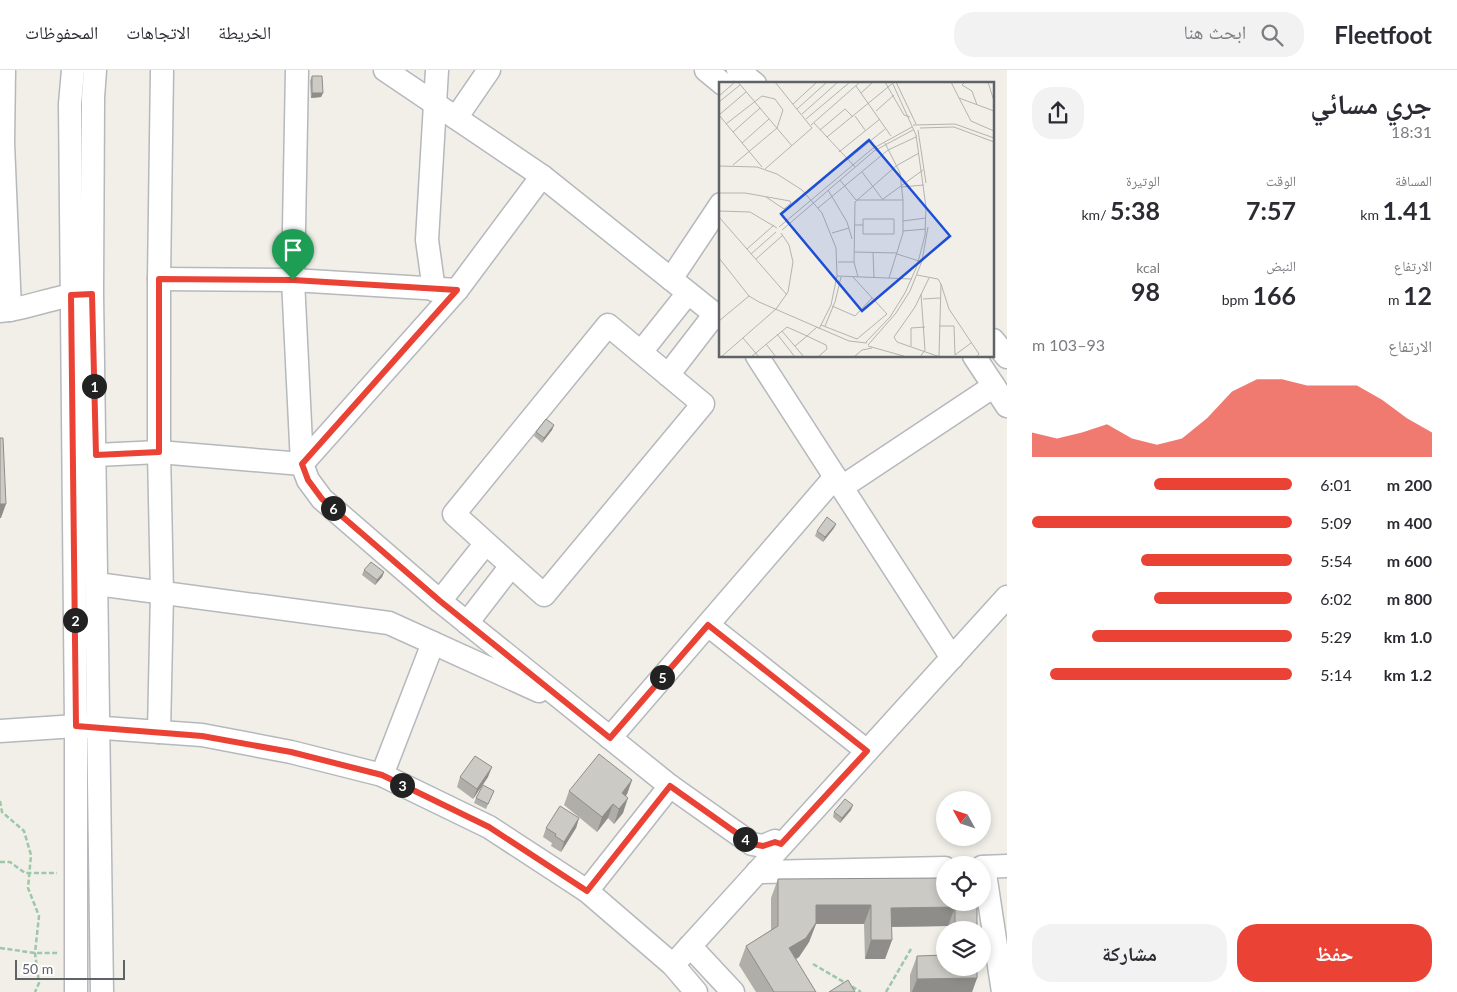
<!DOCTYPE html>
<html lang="ar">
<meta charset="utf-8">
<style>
body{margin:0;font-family:Lato,"Noto Naskh Arabic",sans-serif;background:#f2f2f3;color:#2b2b33;direction:rtl;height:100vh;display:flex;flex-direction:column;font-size:19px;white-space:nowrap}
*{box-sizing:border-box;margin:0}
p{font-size:16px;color:#7c7c81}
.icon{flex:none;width:28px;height:28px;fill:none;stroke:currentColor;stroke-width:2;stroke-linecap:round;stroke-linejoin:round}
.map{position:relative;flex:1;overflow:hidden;direction:ltr}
.sheet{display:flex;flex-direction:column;background:#fff;width:450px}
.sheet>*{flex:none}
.needle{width:32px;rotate:310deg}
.buttons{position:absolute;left:936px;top:721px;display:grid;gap:10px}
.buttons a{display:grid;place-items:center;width:55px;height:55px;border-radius:50%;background:#fff;box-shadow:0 2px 8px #0003;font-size:25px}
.scale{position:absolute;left:15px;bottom:12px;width:110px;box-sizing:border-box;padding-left:5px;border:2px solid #5f6368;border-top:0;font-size:14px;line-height:18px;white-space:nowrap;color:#5f6368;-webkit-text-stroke:4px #fff;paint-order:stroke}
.pin{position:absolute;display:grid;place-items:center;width:42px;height:42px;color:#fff;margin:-51px -21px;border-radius:50% 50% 50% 0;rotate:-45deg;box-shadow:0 0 5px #0007}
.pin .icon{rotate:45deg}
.km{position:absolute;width:25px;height:25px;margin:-12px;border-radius:50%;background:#222;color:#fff;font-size:14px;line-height:25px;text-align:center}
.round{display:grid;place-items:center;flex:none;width:52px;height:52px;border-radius:20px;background:#f2f2f3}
.summary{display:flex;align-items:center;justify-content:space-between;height:85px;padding:0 25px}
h1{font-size:28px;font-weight:700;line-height:38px}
.stats{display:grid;grid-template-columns:repeat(3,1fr);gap:8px;height:85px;padding:5px 25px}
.stats div{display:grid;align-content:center}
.stats b{font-size:25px;font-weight:700}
.stats small{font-size:14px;font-weight:400}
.stats p{font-size:14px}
.chart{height:140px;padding:10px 25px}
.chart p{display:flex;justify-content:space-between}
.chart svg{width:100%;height:90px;margin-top:5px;fill:#ea4335;opacity:.7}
.button{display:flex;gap:10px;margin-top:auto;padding:10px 25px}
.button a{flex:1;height:58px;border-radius:20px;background:#ea4335;color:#fff;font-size:20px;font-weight:700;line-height:58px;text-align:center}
.button a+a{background:#f2f2f3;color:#2b2b33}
ul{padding:0 25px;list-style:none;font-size:16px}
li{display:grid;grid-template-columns:80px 60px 1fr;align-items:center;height:38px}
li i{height:12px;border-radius:6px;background:#ea4335}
header{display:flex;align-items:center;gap:30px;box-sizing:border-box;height:70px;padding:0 25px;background:#fff;border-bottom:1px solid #e1e1e2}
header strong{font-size:24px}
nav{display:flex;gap:28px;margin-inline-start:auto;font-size:18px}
.search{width:350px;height:45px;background:#f2f2f3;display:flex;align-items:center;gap:12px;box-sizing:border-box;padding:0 18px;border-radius:20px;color:#7c7c81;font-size:19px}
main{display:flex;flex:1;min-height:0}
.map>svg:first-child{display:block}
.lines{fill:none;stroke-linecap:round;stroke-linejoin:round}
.minor-casing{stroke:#b5b8bc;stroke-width:25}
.path{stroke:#9cc7a9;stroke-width:2.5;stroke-dasharray:5 2.5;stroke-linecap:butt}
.minor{stroke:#fff;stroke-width:22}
.wall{fill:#afaea9}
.shaded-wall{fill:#8f8d8a}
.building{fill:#cccac5;stroke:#8f8d8a}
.route-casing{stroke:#fff;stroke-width:10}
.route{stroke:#ea4335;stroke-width:6}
.inset-road{fill:none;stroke:#b3b3b1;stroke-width:1}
.view{fill:#1d4ed8;fill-opacity:0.15;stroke:#1d4ed8;stroke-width:2.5}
.inset-edge{fill:none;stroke:#5f6368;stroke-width:2.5}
</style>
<header>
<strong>Fleetfoot</strong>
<div class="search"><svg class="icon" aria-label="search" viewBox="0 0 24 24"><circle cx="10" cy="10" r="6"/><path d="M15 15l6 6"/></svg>ابحث هنا</div>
<nav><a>الخريطة</a><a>الاتجاهات</a><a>المحفوظات</a></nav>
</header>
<main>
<section class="sheet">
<div class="summary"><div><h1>جري مسائي</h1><p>18:31</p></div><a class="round"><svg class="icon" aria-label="share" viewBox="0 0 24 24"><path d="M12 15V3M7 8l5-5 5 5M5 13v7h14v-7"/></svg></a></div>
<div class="stats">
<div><p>المسافة</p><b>1.41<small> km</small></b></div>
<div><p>الوقت</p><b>7:57</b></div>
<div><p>الوتيرة</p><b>5:38<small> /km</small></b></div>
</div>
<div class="stats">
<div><p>الارتفاع</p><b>12<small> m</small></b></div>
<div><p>النبض</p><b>166<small> bpm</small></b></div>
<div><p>kcal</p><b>98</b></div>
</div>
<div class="chart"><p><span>الارتفاع</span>93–103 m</p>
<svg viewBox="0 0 160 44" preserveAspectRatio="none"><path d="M0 44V32L10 35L20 32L30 28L40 35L50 38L60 35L70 25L80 12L90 6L100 6L110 9L120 9L130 9L140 16L150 25L160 32V44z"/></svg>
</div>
<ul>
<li><b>200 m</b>6:01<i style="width:53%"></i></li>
<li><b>400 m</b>5:09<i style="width:100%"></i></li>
<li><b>600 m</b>5:54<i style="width:58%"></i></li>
<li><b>800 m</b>6:02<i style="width:53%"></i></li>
<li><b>1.0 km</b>5:29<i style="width:77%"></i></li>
<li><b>1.2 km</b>5:14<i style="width:93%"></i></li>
</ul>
<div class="button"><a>حفظ</a><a>مشاركة</a></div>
</section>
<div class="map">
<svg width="1007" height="922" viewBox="0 0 1007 922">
<rect width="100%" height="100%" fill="#f1efe8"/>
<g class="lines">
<defs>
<g id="minor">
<path d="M4,0L3,73L10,240"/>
<path d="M73,0L70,34L76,656V922"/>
<path d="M95,0L93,28L92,224L102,922"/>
<path d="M297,0L293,210L302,394L308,410L322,429L440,531L670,716L752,774L763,776L775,771L781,774"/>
<path d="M385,0L542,106L721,249"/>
<path d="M706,0L723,14"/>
<path d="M738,0L755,14"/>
<path d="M456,48L489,0"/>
<path d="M159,209L293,210L457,220"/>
<path d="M671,209L721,134"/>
<path d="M434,220L427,170L437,0"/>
<path d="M0,241C29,239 56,225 84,224"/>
<path d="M993,270L1007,287"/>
<path d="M641,282L688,223"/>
<path d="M757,286L952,588"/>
<path d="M974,286L1007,336"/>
<path d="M668,305L715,244"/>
<path d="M96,385L159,382L302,394L457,220L542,106"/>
<path d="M842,417L994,316"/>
<path d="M97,514L389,553L539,621"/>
<path d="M440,531L486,473L454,444L608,255L703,334L544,525L486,473"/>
<path d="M467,553L511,496"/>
<path d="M708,555L867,681"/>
<path d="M0,661L76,656L202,665L291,682L382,705L489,757L587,821L673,895L696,922"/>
<path d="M159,662L162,523L159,382V209L162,0"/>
<path d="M610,668L835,407"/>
<path d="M382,705L433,573"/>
<path d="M982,797L1007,796"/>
<path d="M984,797L1003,922"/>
<path d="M757,802L945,798"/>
<path d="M587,821L670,716"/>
<path d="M690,876L733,922"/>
<path d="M673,895L1007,527"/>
</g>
</defs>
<use href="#minor" class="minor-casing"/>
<g class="path">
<path d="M0,731L2,742L24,761L31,785L28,818L39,846L35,883L39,913L35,922"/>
<path d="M0,792H10L25,803H57"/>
<path d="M0,878L35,883H59"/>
<path d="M813,894L861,922"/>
<path d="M886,922L911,879"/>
</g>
<use href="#minor" class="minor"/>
</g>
<g class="wall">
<path d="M312,6L323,23L321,27L311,28L310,11Z"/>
<path d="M554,355L552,360L542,373L534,366L536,362Z"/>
<path d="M836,454L834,458L823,472L815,466L817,461Z"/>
<path d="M364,500L384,502L382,507L375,515L362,505Z"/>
<path d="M460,707H488L473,729L457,717Z"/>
<path d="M632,710L627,724L626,726L623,743L614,754L608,748L597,762L564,735L569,721Z"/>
<path d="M494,721L486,739L474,733L476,728Z"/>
<path d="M851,740L840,753L833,747L834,742Z"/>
<path d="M579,748L576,758L561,782L551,776L552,773L543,767L546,758Z"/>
<path d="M778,809L977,832V860H948V856L891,857L892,870L885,889H865L864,854H816L809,872L799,887L796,889L816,922H756L739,895L746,876L771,860V828Z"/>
<path d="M917,886L977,908L972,922H910V905Z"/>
</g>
<g class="shaded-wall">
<path d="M312,23H323L321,27L311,28Z"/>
<path d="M554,355L552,360L542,373L544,368Z"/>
<path d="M0,434H6L1,448H0Z"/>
<path d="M836,454L834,458L823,472L825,467Z"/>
<path d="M384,502L382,507L375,515L377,510Z"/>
<path d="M492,697L488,707L473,729L477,719Z"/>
<path d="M632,710L627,724L617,737L622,723Z"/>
<path d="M628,728L623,743L614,754L619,739Z"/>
<path d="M613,734L608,748L597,762L602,747Z"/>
<path d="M853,735L851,740L840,753L842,748Z"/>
<path d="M579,748L576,758L561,782L564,772Z"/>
<path d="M816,835H871L864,854H816L809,872L799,887L783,897L789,878Z"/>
<path d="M955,837L948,856L884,857L891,838Z"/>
<path d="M871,870H892L885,889H865Z"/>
<path d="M977,908L972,922H912L917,909Z"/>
</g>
<g class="building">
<path d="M312,6H322L323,23H312Z"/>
<path d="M546,349L554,355L544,368L536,362Z"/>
<path d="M0,368H3L6,434H0Z"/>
<path d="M827,447L836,454L825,467L817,461Z"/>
<path d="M371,492L384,502L377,510L364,500Z"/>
<path d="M599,684L632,710L622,723L628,728L619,739L613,734L602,747L569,721Z"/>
<path d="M475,686L492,697L477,719L460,707Z"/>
<path d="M483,715L494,721L488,734L476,728Z"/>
<path d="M845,729L853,735L842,748L834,742Z"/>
<path d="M560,736L579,748L564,772L555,766L556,764L546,758Z"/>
<path d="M945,808V832H977V860H955V837L891,838L892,870H871V835H816V853L806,868L789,878L816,922H774L746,876L778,856V809Z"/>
<path d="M945,885V898H977V908L917,909V886Z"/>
<path d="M848,910L855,922H829Z"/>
</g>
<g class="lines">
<defs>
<path id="route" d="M159,209L293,210L457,220L302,394L308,410L322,429L440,531L610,668L708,555L867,681L781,774L775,772L763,776L752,774L670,716L587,821L489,757L382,705L291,682L202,666L76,656L71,225L92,224L96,385L159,382Z"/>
</defs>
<use href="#route" class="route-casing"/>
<use href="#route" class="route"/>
</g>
<g transform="translate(719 12)">
<rect width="275" height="275" fill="#f1efe8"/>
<path class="inset-road" d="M19,0L73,64M166,0L185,33L191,35M177,0L197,42M232,0L240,16L275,29M246,0L243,3L253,9L258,23M269,0L275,19M137,4L172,54M142,11L154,0M0,14L16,0M240,16L252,39L275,49M0,20L21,3M74,22L98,0M78,27L108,0M157,29L175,13M83,32L119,0M0,33L43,85M0,33L27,10M136,34L146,48M87,37L131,0M95,41L136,85M7,42L43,14L56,17L64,28L58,46L14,83M92,43L141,0M194,43L236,42L275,56M201,46L235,45L275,60M101,48L126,27L134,35M199,48L207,101M14,50L41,26M108,55L174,1M23,61L50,37M166,61L181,91L184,118V151L170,196M120,70L161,37M128,78L166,47M0,84L38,85L58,92L83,108L103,131L117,166L118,194L112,223L100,247M46,87L93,46L56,0M143,90L164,118M121,98L137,118H184M182,105L205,103M109,108L128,140L133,157M0,111H26L71,119L72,121L65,127L47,115M164,117L204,88M99,126L169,68L197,55M0,129L31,130L58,146M0,135L68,213M184,139L207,136M135,143H144V137H175V152H144V143M60,145L153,67L193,45M63,148L155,69L194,48M184,149L207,147M113,151L130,146M28,167L55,143M135,170L178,171M154,170L155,196M32,172L57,150M178,172L200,179M0,176L30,214L40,220L130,259L148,261M37,177L64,153M119,180H135M198,193L219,197L222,202L220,274M118,194L193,197M134,195L168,232M139,195L135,180L136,120L177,84L200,71M210,196L196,225L175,255L178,260L221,275M222,202L230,227L260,272L257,275M204,217L221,216M113,224L136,234L153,216M0,239L30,214M102,243L138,257L168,232M106,244L116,220L122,195M220,244H235L236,273L252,261M98,245L88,254L107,263L108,267L99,275M63,249L85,275M58,252L76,275M24,256L40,275M147,260L171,235L186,211L198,184L206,153L207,125L197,53L173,0M47,262L57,275M149,263L177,231L191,209L203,179L209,145M149,264L188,275M192,264V246L206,245M2,275L57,227L69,210L74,180L70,163L62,151M32,275L68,245L88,254L76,264M135,275L143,268L153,266M201,275L206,268L202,212"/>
<path class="view" d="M150,58L231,154L143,229L62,132Z"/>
<rect width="275" height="275" class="inset-edge"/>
</g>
</svg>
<div class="buttons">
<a><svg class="needle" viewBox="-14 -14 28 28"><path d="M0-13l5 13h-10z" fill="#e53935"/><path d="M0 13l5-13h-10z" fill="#7c7c81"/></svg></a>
<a><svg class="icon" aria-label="locate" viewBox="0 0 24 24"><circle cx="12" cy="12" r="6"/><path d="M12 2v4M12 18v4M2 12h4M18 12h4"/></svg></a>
<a><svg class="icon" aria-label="layers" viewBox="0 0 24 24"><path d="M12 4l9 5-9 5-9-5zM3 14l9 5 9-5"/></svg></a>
</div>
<div class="scale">50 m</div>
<div class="pin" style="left:293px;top:210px;background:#1e9e55"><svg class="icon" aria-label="arrive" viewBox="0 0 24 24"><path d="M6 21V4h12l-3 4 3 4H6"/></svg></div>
<b class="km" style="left:94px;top:316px">1</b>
<b class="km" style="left:75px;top:550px">2</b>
<b class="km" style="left:402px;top:715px">3</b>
<b class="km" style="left:745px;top:769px">4</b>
<b class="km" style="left:662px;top:607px">5</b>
<b class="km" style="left:333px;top:438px">6</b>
</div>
</main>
